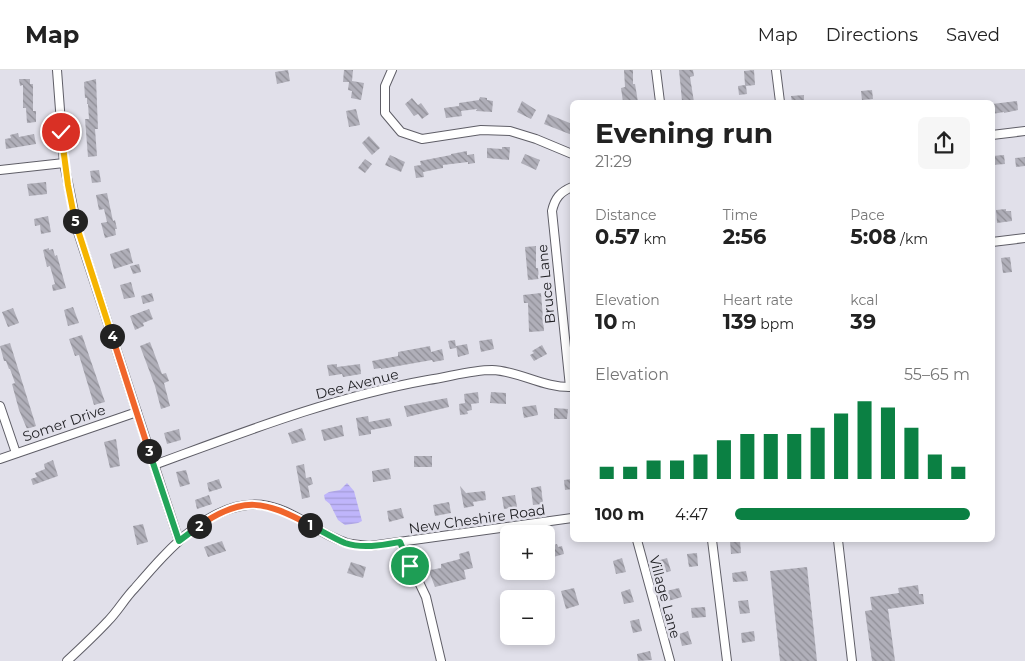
<!DOCTYPE html>
<meta charset="utf-8">
<style>
body{margin:0;font-family:Montserrat,sans-serif;background:#f6f6f6;color:#222;height:100vh;display:flex;flex-direction:column;font-size:19px;white-space:nowrap}
*{box-sizing:border-box;margin:0}
p{font-size:16px;color:#767676}
.icon{flex:none;width:28px;height:28px;fill:none;stroke:currentColor;stroke-width:2;stroke-linecap:round;stroke-linejoin:round}
.map{position:relative;flex:1;overflow:hidden}
.details{position:absolute;left:570px;top:30px;width:425px;height:442px;display:flex;flex-direction:column;background:#fff;border-radius:8px;box-shadow:0 2px 8px #0003}
.details>*{flex:none}
.controls{position:absolute;left:500px;top:455px;display:grid;gap:10px}
.controls a{display:grid;place-items:center;width:55px;height:55px;border-radius:8px;background:#fff;box-shadow:0 2px 8px #0003;font-size:25px}
.pin{position:absolute;display:grid;place-items:center;width:42px;height:42px;color:#fff;margin:-21px;border:2px solid #fff;border-radius:50%;box-shadow:0 1px 5px #0007}
.km{position:absolute;width:25px;height:25px;margin:-12px;border-radius:50%;background:#222;color:#fff;font-size:14px;line-height:25px;text-align:center}
.round{display:grid;place-items:center;flex:none;width:52px;height:52px;border-radius:8px;background:#f6f6f6}
.headline{display:flex;align-items:center;justify-content:space-between;height:85px;padding:0 25px}
h1{font-size:28px;font-weight:700;line-height:38px}
.metrics{display:grid;grid-template-columns:repeat(3,1fr);gap:8px;height:85px;padding:5px 25px}
.metrics div{display:grid;align-content:center}
.metrics b{font-size:21px;font-weight:700}
.metrics small{font-size:14px;font-weight:400}
.metrics p{font-size:14px}
.chart{height:140px;padding:10px 25px}
.chart p{display:flex;justify-content:space-between}
.chart svg{width:100%;height:90px;margin-top:5px;stroke:#0b8043;stroke-width:6}
ul{padding:0 25px;list-style:none;font-size:16px}
li{display:grid;grid-template-columns:80px 60px 1fr;align-items:center;height:38px}
li i{height:12px;border-radius:6px;background:#0b8043}
header{display:flex;align-items:center;gap:30px;box-sizing:border-box;height:70px;padding:0 25px;background:#fff;border-bottom:1px solid #e0e0e0}
header strong{font-size:24px}
nav{display:flex;gap:28px;margin-inline-start:auto;font-size:18px}
.map>svg:first-child{display:block}
.water{fill:url(#water-rules)}
.building{fill:url(#building-back-hatch)}
.lines{fill:none;stroke-linecap:round;stroke-linejoin:round}
.street-casing{stroke:#5f5e67;stroke-width:10}
.street{stroke:#fff;stroke-width:8}
.split-1-casing{stroke:#fff;stroke-width:10}
.split-2-casing{stroke:#fff;stroke-width:10}
.split-3-casing{stroke:#fff;stroke-width:10}
.split-4-casing{stroke:#fff;stroke-width:10}
.split-5-casing{stroke:#fff;stroke-width:10}
.split-6-casing{stroke:#fff;stroke-width:10}
.split-1{stroke:#22a559;stroke-width:6}
.split-2{stroke:#f0652b;stroke-width:6}
.split-3{stroke:#22a559;stroke-width:6}
.split-4{stroke:#f0652b;stroke-width:6}
.split-5{stroke:#f5b400;stroke-width:6}
.split-6{stroke:#f5b400;stroke-width:6}
.labels{text-anchor:middle;stroke-width:5;stroke-linejoin:round;paint-order:stroke}
.street-label{font-size:14px;fill:#1e1e22;stroke:#e1e0ea}
</style>
<header>
<strong>Map</strong>
<nav><a>Map</a><a>Directions</a><a>Saved</a></nav>
</header>
<div class="map">
<svg width="1025" height="591" viewBox="0 0 1025 591">
<defs>
<pattern id="water-rules" width="6" height="5" patternUnits="userSpaceOnUse" patternTransform="scale(1.25)"><rect width="6" height="5" fill="#bfb5fb"/><path d="M0 2.5h6" fill="none" stroke="#a49bd7"/></pattern>
<pattern id="building-back-hatch" width="6" height="6" patternUnits="userSpaceOnUse" patternTransform="scale(1.25)"><rect width="6" height="6" fill="#b0afb9"/><path d="M-1 5l2 2M0 0l6 6M5-1l2 2" fill="none" stroke="#8f8e96"/></pattern>
</defs>
<rect width="100%" height="100%" fill="#e1e0ea"/>
<path class="water" d="M347,413L354,421L362,451L358,453L345,455L338,450L330,434L325,430L324,425L329,422L340,420Z"/>
<g class="building">
<path d="M288,0L290,11L277,14L275,2Z"/>
<path d="M344,0H353L352,11L364,13L361,30L351,28L352,21L348,20L349,12H343Z"/>
<path d="M624,0H633V14H635L638,32H623L621,18L625,17Z"/>
<path d="M679,0H693L694,6L690,7L694,32L682,31Z"/>
<path d="M754,0L755,15L746,16L747,24L739,25L738,16L745,15L744,1Z"/>
<path d="M19,9H30V14H33V41H36V52L27,53L26,38H23V15L20,16Z"/>
<path d="M96,9L98,59H95L97,86L88,87L85,49H89L88,34H87V28H85L84,12Z"/>
<path d="M872,20L873,29L862,30L861,21Z"/>
<path d="M804,25V32H792L791,26Z"/>
<path d="M480,27L487,28V30L493,31L492,42L476,41L477,39L461,41L462,46L446,48L444,38L459,36V33L479,30Z"/>
<path d="M412,28L418,35L421,33L429,44L422,49L418,44L414,46L405,34Z"/>
<path d="M522,31L536,40L531,49L517,42Z"/>
<path d="M1017,31L1018,40L1004,43V42L992,44V34Z"/>
<path d="M356,39L360,55L349,57L346,41Z"/>
<path d="M548,44L572,54V65L544,54Z"/>
<path d="M18,63L19,67L34,64L36,74L6,79L5,69L11,68L10,65Z"/>
<path d="M369,66L380,78L372,85L362,73Z"/>
<path d="M502,77H510L509,90L487,88V78L502,79Z"/>
<path d="M467,81V85L474,84L475,93L468,94V92L443,95V98L423,102L424,107L416,108L414,96L421,95L420,91L451,85V84Z"/>
<path d="M525,84L540,90L536,100L521,93Z"/>
<path d="M390,85L405,92L401,102L385,95Z"/>
<path d="M1004,85L1005,94L992,95V86Z"/>
<path d="M1025,87V96L1016,97L1015,88Z"/>
<path d="M365,89L372,94L365,103L358,98Z"/>
<path d="M99,100L101,112L92,113L90,101Z"/>
<path d="M46,112L47,124L29,126L27,114Z"/>
<path d="M107,123L113,151L115,150L117,159H115L116,165L105,168L101,153L107,152L104,139L99,140L96,125Z"/>
<path d="M1006,139V141H1011L1012,151L997,153L996,140Z"/>
<path d="M48,146L51,162L41,164L40,155L35,156L34,149Z"/>
<path d="M536,176V198H538L539,209L528,210L525,177Z"/>
<path d="M49,178V180L53,179L55,186L57,185L66,218L53,221L52,215L55,214L50,196L47,197L43,180Z"/>
<path d="M129,178L133,193L114,199L110,184Z"/>
<path d="M1010,187L1012,202L1003,203L1001,188Z"/>
<path d="M139,194L141,202L133,204L130,196Z"/>
<path d="M131,212L135,227L124,229L120,215Z"/>
<path d="M152,223L154,231L143,234L141,226Z"/>
<path d="M541,223L544,261L529,262L528,233H524L523,225Z"/>
<path d="M73,237L79,253L68,256L64,240Z"/>
<path d="M13,238L19,253L8,257L2,242Z"/>
<path d="M149,239L153,249L143,253L144,256L135,260L130,246Z"/>
<path d="M82,265L105,332L94,335L79,285L75,286L69,269Z"/>
<path d="M492,269L494,279L481,282L479,271Z"/>
<path d="M455,270L456,278L450,279L448,271Z"/>
<path d="M150,272L162,304L166,303L169,311L164,313L170,336L161,339L155,316L140,276Z"/>
<path d="M10,273L36,356L27,359L19,340L12,314L15,313L10,299H9L6,291H4L0,276Z"/>
<path d="M467,274L469,284L458,287L456,276Z"/>
<path d="M542,275L547,284L534,291L530,285L534,283L532,281Z"/>
<path d="M430,276L431,282L442,279L444,290L433,292L432,290L381,299V298L374,299L372,291L398,286V282Z"/>
<path d="M337,294V297L360,294L361,304L343,307L342,304L329,306L327,295Z"/>
<path d="M478,322L479,333L471,334L472,340L467,341L468,344L460,345L459,334L465,333L464,324Z"/>
<path d="M491,322L506,323V334L490,333Z"/>
<path d="M447,328L449,337L407,347L404,336Z"/>
<path d="M536,335L538,345L524,348L522,337Z"/>
<path d="M554,338L568,339L567,349H554Z"/>
<path d="M368,346L369,352L390,348L392,356L371,360V364L359,366L356,348Z"/>
<path d="M342,355L344,366L324,371L321,360Z"/>
<path d="M302,358L306,370L292,374L288,363Z"/>
<path d="M179,359L181,370L167,374L164,363Z"/>
<path d="M116,369L120,396L110,398L104,372Z"/>
<rect x="414" y="386" width="18" height="11"/>
<path d="M53,390L58,406L33,415L31,409L37,407L35,403L45,399L44,394Z"/>
<path d="M304,394L306,408L311,407L313,414L308,416L310,427L302,429L296,396Z"/>
<path d="M389,398L391,409L373,412L372,401Z"/>
<path d="M186,400L190,414L180,417L176,402Z"/>
<path d="M219,409L222,418L209,422L207,413Z"/>
<path d="M572,409V419L565,420L564,410Z"/>
<path d="M460,416L466,423L485,421L486,430L473,432L474,436L464,438Z"/>
<path d="M541,416L543,434L533,435L531,418Z"/>
<path d="M209,425L212,434L197,439L195,430Z"/>
<path d="M515,425L517,437L504,439L502,427Z"/>
<path d="M449,432L451,443L435,446L433,435Z"/>
<path d="M401,438L404,448L389,452L387,441Z"/>
<path d="M143,454L148,472L137,475L133,456Z"/>
<path d="M730,470H740L741,483L731,484Z"/>
<path d="M222,471L226,481L208,487L204,477Z"/>
<path d="M557,474L558,477L562,476L564,484L546,489V477Z"/>
<path d="M469,481L473,498L464,500L466,509L435,517L430,504V500L441,498V494L460,489L459,484Z"/>
<path d="M697,483L698,496L689,497L687,484Z"/>
<path d="M622,488L626,502L616,504L613,491Z"/>
<path d="M667,488L671,501L661,504L657,491Z"/>
<path d="M351,492L366,497L363,508L347,503Z"/>
<path d="M807,497L817,591H780L770,501Z"/>
<path d="M746,501L748,511L733,512L732,503Z"/>
<path d="M918,515L919,524H923L924,534L888,539L895,591H872L865,541L872,540L870,527L899,523L898,518Z"/>
<path d="M574,518L579,535L566,539L561,521Z"/>
<path d="M679,518L682,527L668,531L666,521Z"/>
<path d="M630,519L634,532L624,534L621,522Z"/>
<path d="M748,530L750,543L740,544L738,531Z"/>
<path d="M705,537L706,547L692,548L691,538Z"/>
<path d="M639,549L642,561L633,563L630,551Z"/>
<path d="M688,561L692,574L682,576L679,564Z"/>
<path d="M754,561L755,571L742,573L741,563Z"/>
<path d="M650,581L652,590L638,591L637,584Z"/>
</g>
<g class="lines">
<defs>
<g id="street">
<path d="M57,0L64,93L78,162L179,471"/>
<path d="M392,0L385,16V43L401,62L422,69L481,60L510,61L536,69L572,84"/>
<path d="M656,0L660,32"/>
<path d="M776,0L780,32"/>
<path d="M992,65L1025,61"/>
<path d="M0,100L64,93"/>
<path d="M992,172L1025,168"/>
<path d="M570,317L552,141C555,128 560,122 572,117"/>
<path d="M0,336L16,383"/>
<path d="M0,389L137,342"/>
<path d="M154,395C244,362 333,327 428,310C449,307 471,300 492,300C520,301 543,318 572,317"/>
<path d="M637,470L670,591"/>
<path d="M712,470L727,591"/>
<path d="M838,470L852,591"/>
<path d="M400,472L426,527L441,591"/>
<path d="M67,591C81,578 95,565 108,551C118,541 125,528 135,518C166,482 214,425 268,436C297,442 320,465 347,473C355,475 363,475 370,476L572,448"/>
</g>
</defs>
<use href="#street" class="street-casing"/>
<use href="#street" class="street"/>
</g>
<g class="lines">
<defs>
<path id="split-1" d="M310,455C322,461 333,468 345,473C363,479 383,475 400,472L410,496"/>
<path id="split-2" d="M199,456C243,425 265,431 310,455"/>
<path id="split-3" d="M149,381L179,471L199,456"/>
<path id="split-4" d="M112,266L149,381"/>
<path id="split-5" d="M75,151L112,266"/>
<path id="split-6" d="M61,62L68,115L75,151"/>
</defs>
<use href="#split-1" class="split-1-casing"/>
<use href="#split-2" class="split-2-casing"/>
<use href="#split-3" class="split-3-casing"/>
<use href="#split-4" class="split-4-casing"/>
<use href="#split-5" class="split-5-casing"/>
<use href="#split-6" class="split-6-casing"/>
<use href="#split-1" class="split-1"/>
<use href="#split-2" class="split-2"/>
<use href="#split-3" class="split-3"/>
<use href="#split-4" class="split-4"/>
<use href="#split-5" class="split-5"/>
<use href="#split-6" class="split-6"/>
</g>
<g class="labels">
<g class="street-label">
<text transform="translate(546 214) rotate(-96)" y="5">Bruce Lane</text>
<text transform="translate(357 314) rotate(-14)" y="5">Dee Avenue</text>
<text transform="translate(64 353) rotate(-19)" y="5">Somer Drive</text>
<text transform="translate(477 449) rotate(-8)" y="5">New Cheshire Road</text>
<text transform="translate(665 527) rotate(75)" y="5">Village Lane</text>
</g>
</g>
</svg>
<div class="controls">
<a>+</a>
<a>−</a>
</div>
<div class="pin" style="left:410px;top:496px;background:#1e9e55"><svg class="icon" aria-label="arrive" viewBox="0 0 24 24"><path d="M6 21V4h12l-3 4 3 4H6"/></svg></div>
<div class="pin" style="left:61px;top:62px;background:#d93025"><svg class="icon" aria-label="check" viewBox="0 0 24 24"><path d="M5 12l5 5 9-10"/></svg></div>
<b class="km" style="left:310px;top:455px">1</b>
<b class="km" style="left:199px;top:456px">2</b>
<b class="km" style="left:149px;top:381px">3</b>
<b class="km" style="left:112px;top:266px">4</b>
<b class="km" style="left:75px;top:151px">5</b>
<section class="details">
<div class="headline"><div><h1>Evening run</h1><p>21:29</p></div><a class="round"><svg class="icon" aria-label="share" viewBox="0 0 24 24"><path d="M12 15V3M7 8l5-5 5 5M5 13v7h14v-7"/></svg></a></div>
<div class="metrics">
<div><p>Distance</p><b>0.57<small> km</small></b></div>
<div><p>Time</p><b>2:56</b></div>
<div><p>Pace</p><b>5:08<small> /km</small></b></div>
</div>
<div class="metrics">
<div><p>Elevation</p><b>10<small> m</small></b></div>
<div><p>Heart rate</p><b>139<small> bpm</small></b></div>
<div><p>kcal</p><b>39</b></div>
</div>
<div class="chart"><p><span>Elevation</span>55–65 m</p>
<svg viewBox="0 0 160 44" preserveAspectRatio="none"><path d="M5 44V38M15 44V38M25 44V35M35 44V35M45 44V32M55 44V25M65 44V22M75 44V22M85 44V22M95 44V19M105 44V12M115 44V6M125 44V9M135 44V19M145 44V32M155 44V38"/></svg>
</div>
<ul>
<li><b>100 m</b>4:47<i style="width:100%"></i></li>
</ul>
</section>
</div>
